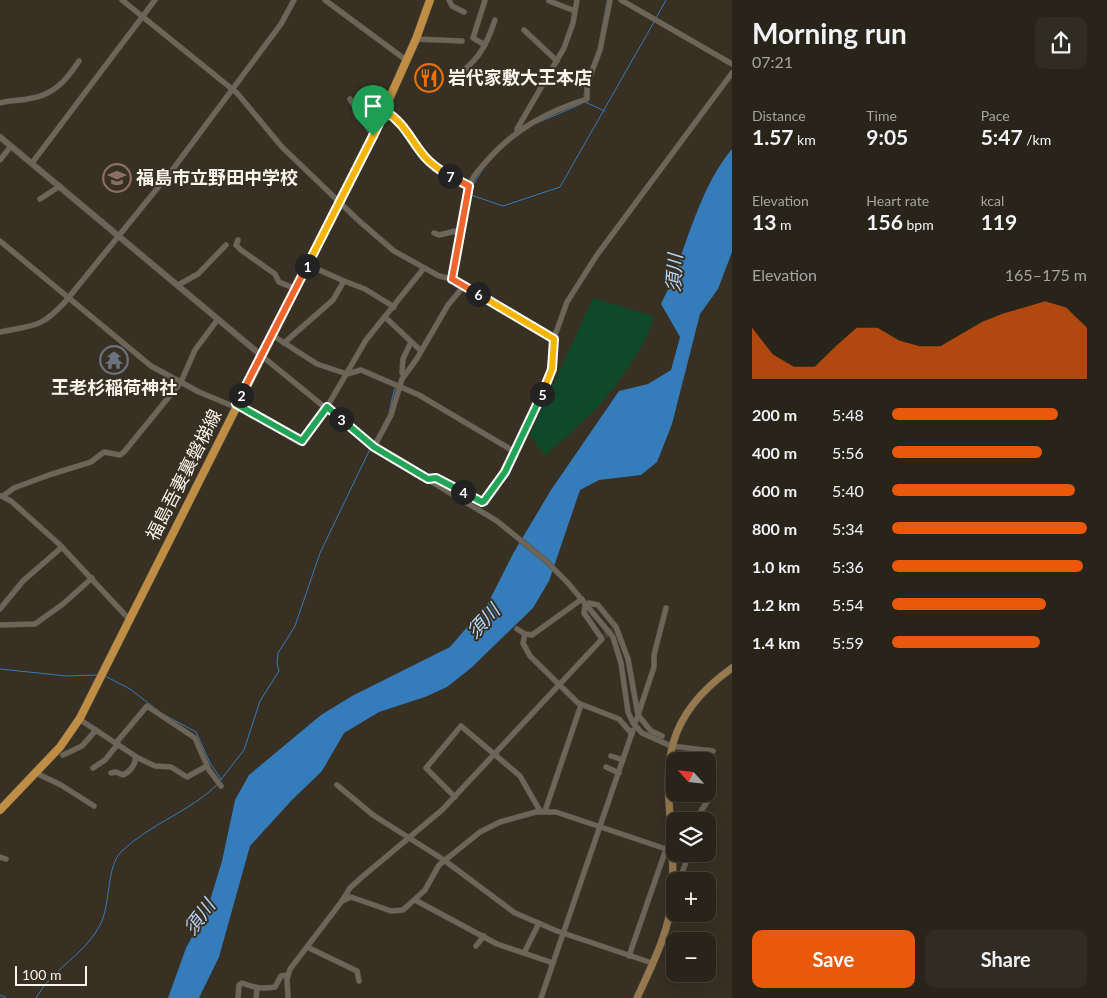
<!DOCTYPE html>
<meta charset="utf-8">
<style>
body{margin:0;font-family:Lato,"Noto Sans JP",sans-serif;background:#312c23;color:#f1f3f6;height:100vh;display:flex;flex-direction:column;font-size:19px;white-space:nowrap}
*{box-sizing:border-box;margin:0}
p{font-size:16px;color:#a5a4a2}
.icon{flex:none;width:28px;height:28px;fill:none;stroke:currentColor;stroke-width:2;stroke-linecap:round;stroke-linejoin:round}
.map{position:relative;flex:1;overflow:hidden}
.panel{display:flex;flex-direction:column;background:#29241a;width:375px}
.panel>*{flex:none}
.needle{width:32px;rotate:297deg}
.controls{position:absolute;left:666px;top:752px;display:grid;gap:10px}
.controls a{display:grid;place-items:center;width:50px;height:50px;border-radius:10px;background:#29241a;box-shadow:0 5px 20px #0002,0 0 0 1px #454139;font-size:25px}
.scale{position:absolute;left:15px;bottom:12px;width:72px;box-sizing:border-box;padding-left:5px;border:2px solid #f8f4ec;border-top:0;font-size:14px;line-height:18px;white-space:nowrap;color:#f8f4ec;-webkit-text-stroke:4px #373023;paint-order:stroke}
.pin{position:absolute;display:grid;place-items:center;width:42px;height:42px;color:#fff;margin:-51px -21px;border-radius:50% 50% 50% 0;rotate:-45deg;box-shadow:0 0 5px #0007}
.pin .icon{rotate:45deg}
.km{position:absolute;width:25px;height:25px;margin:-12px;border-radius:50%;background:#222;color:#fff;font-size:14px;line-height:25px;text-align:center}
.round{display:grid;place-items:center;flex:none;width:52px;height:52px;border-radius:10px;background:#312c23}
.headline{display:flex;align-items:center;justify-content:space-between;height:85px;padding:0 20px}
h1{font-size:28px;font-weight:700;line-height:38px}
.metrics{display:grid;grid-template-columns:repeat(3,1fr);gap:8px;height:85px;padding:5px 20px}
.metrics div{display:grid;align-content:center}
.metrics b{font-size:21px;font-weight:700}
.metrics small{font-size:14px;font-weight:400}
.metrics p{font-size:14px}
.chart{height:140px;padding:10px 20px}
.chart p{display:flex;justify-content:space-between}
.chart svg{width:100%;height:90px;margin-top:5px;fill:#ea580c;opacity:.7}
.button{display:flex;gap:10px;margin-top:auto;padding:10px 20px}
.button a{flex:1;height:58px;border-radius:10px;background:#ea580c;color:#fff;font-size:20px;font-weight:700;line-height:58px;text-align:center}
.button a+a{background:#312c23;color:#f1f3f6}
ul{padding:0 20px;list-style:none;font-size:16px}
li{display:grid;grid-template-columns:80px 60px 1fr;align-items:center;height:38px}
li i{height:12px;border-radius:6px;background:#ea580c}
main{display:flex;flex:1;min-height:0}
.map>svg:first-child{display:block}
.green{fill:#0e4a29}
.water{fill:#357cbb}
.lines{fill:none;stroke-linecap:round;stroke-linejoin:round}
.stream{stroke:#357cbb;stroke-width:1}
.minor-tunnel{stroke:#4a4437;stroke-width:5;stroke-dasharray:5 2.5;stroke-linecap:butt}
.minor-casing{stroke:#524d42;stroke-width:6}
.tertiary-casing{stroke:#524d42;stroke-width:7}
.secondary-casing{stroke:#524d42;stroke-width:8}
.primary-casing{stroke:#524d42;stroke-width:9}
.minor{stroke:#6d6558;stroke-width:5}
.tertiary{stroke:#6d6558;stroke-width:5.5}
.secondary{stroke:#96794e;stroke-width:7}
.primary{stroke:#bf8d43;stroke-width:8}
.split-1-casing{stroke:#fff;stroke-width:10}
.split-2-casing{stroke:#fff;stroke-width:10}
.split-3-casing{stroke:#fff;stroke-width:10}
.split-4-casing{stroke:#fff;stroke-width:10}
.split-5-casing{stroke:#fff;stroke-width:10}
.split-6-casing{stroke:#fff;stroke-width:10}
.split-7-casing{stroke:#fff;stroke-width:10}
.split-8-casing{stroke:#fff;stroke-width:10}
.split-1{stroke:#f5b400;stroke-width:6}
.split-2{stroke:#f0652b;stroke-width:6}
.split-3{stroke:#22a559;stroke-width:6}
.split-4{stroke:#22a559;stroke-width:6}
.split-5{stroke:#22a559;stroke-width:6}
.split-6{stroke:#f5b400;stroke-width:6}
.split-7{stroke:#f0652b;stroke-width:6}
.split-8{stroke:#f5b400;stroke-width:6}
.labels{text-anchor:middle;stroke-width:4;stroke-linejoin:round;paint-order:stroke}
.poi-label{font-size:18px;font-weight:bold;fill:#f8f4ec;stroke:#373023;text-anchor:start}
.street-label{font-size:18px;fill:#f8f4ec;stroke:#373023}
.water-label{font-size:19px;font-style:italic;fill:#b6d8fb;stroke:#373023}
</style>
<main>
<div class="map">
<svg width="732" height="998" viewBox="0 0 732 998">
<rect width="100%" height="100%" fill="#373023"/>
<path class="green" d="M593,298L653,316C655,333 616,386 603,401C586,420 564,438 545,456L530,435Z"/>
<path class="water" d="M732,149V252L718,289L700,314L672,424L657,462L641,475L599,480L580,490L549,581L533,608L471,668L447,687L425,697L379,712L344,733L322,771L292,800L250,846L219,957L199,998H168L186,948L208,907L222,861L235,800L249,775L321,715L352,696L450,647L488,603L514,552L551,490L619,391L648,384L671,370L680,337L661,304C686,254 696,192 732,149Z"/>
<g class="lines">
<g class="stream">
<path d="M656,18L666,0"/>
<path d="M601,34L607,1"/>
<path d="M584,96L585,88"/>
<path d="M585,102L605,111"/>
<path d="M537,123L581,104"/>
<path d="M512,139L519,135"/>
<path d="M471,195L503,206L560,187L654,22"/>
<path d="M463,228L473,185L483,169"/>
<path d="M462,234L456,275L462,283"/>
<path d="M455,293L460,286"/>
<path d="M389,412L395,387"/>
<path d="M0,669L67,676L97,675"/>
<path d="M105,676L130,689L160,712"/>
<path d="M163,714L196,732L210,763L221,779"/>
<path d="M219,782L244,750L260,701L279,671L277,664L278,653L295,626L320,553L371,447"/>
<path d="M0,995L6,998"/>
<path d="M36,998C52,968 86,955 101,923C111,902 106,866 122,851C150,824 189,812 217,785"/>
</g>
<path class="minor-tunnel" d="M605,636L612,629"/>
<defs>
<g id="minor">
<path d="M122,0L237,93L282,147L358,220L394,251L439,276L452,279L554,339"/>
<path d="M325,0L406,60"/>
<path d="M449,0L452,6L464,12"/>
<path d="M485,0L473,38L485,45"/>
<path d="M621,0L732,64"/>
<path d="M549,1L575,11"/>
<path d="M524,30L557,61"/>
<path d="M416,39L462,41"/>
<path d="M452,80C477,61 485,50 495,20"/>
<path d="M350,99L373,136"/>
<path d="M0,103C9,100 18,101 27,99C53,96 66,81 79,61"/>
<path d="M368,106L378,124"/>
<path d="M385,111C403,122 412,140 423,156C434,170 454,178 469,186"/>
<path d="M517,129L564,48L573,23L577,0"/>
<path d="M0,160L11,146"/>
<path d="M32,163L155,0"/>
<path d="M40,199L60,186"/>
<path d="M434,233L439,235L460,230"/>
<path d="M238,240L236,245L241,250L275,274L279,282L296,289"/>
<path d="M0,241L151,366L199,392L235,407"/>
<path d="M452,279C459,248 460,215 470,185C472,176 479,170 485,163C513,130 546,112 587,99V84L600,50L610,0"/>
<path d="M344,281L365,289L394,307"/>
<path d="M178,285L198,274L226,245"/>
<path d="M385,317L419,349"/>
<path d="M0,332C33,325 40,329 65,302L173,169L281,24L294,0"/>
<path d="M272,335L317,364L347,374L361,370L419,395L515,452"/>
<path d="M284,343L333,300L344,281L308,265"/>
<path d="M262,356L372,446L497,521L545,560L568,583L613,637L621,663L628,712L633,723L642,733L671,746L713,751"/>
<path d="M402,373L403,359L411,342"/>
<path d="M236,405L302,441L327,407L366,340L424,268"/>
<path d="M374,447L391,415L402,379L416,360L448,305L464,286"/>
<path d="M428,479L436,478L481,502L484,501L505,472L549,378L553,341L567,302L597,255L732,73"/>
<path d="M1,496L11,501L59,544L128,618"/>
<path d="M3,496L14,488L49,475L91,462L104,452L120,455L124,452L181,382L195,350L218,319"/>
<path d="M0,609L23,581L62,547"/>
<path d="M0,625L35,624L63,604L92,578"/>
<path d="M517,629L525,634L532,635L582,599"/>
<path d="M525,634L523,643L530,656L578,703L619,719L632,734"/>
<path d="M79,719L135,756C137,763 130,772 123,775L116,772L111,773"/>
<path d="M636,721L654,667V655L666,608"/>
<path d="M116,743L147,706L195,738L209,770L221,786"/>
<path d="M63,755L82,746L96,730"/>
<path d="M611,756L623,760"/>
<path d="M136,757L155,766L171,767L187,777L207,766"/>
<path d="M606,767L619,773"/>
<path d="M93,768L105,760L118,744"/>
<path d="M36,773L61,785L94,806"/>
<path d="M337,785L373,815L444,860L515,913L557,931L652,963"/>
<path d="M455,797L426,768L461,726L520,776L540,811"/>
<path d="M545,811L581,705"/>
<path d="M698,821L701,811L711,796"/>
<path d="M679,854L688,857"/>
<path d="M0,857L6,859"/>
<path d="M679,881L689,854"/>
<path d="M415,900L497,944L553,963"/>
<path d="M342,901L350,888L362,877L442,810L602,639L584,613L585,606L589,603L598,605L616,627L628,659L638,715L651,731L662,736"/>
<path d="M476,946L484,936"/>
<path d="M307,947L357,971L359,981"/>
<path d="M524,953L539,923"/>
<path d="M629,956L666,849"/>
<path d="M238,998L239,985L242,983C255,988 262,989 275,987L281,976L288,975"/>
<path d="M256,998L257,989"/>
<path d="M288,998L287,979L290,969L342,901L351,897L391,911L403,910L425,890L439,865L480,832L500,822L536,812H556L675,852"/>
<path d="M541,998L633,730"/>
</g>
<path id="tertiary" d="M0,137L262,356"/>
<path id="secondary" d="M637,998C651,967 669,933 672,898C680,801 635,737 732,668"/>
<path id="primary" d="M0,810L60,747L80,718L369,144L416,39L430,0"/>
</defs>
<use href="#minor" class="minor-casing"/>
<use href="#tertiary" class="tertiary-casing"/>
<use href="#secondary" class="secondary-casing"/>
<use href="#primary" class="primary-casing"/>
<use href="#minor" class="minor"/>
<use href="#tertiary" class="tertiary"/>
<use href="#secondary" class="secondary"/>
<use href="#primary" class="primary"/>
</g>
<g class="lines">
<defs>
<path id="split-1" d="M307,266L373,136"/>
<path id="split-2" d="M241,395L307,266"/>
<path id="split-3" d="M241,395L236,404L302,441L327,407L341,419"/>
<path id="split-4" d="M341,419L374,447L428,479L436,478L463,492"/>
<path id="split-5" d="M463,492L482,502L484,501L505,472L542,394"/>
<path id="split-6" d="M478,294L554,339L552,369L542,394"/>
<path id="split-7" d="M450,176L469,186L452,279L478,294"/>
<path id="split-8" d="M373,136L385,111C405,123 411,141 425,157C432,165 441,171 450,176"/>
</defs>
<use href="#split-1" class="split-1-casing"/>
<use href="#split-2" class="split-2-casing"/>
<use href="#split-3" class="split-3-casing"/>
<use href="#split-4" class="split-4-casing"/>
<use href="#split-5" class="split-5-casing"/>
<use href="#split-6" class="split-6-casing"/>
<use href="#split-7" class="split-7-casing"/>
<use href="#split-8" class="split-8-casing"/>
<use href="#split-1" class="split-1"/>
<use href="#split-2" class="split-2"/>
<use href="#split-3" class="split-3"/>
<use href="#split-4" class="split-4"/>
<use href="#split-5" class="split-5"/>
<use href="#split-6" class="split-6"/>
<use href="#split-7" class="split-7"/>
<use href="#split-8" class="split-8"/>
</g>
<defs>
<symbol id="restaurant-ring" viewBox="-11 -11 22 22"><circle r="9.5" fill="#373023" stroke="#e8710a" stroke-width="1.5"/><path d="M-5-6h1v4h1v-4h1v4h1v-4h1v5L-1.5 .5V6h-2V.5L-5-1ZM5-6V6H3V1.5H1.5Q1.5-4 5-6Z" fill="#e8710a"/></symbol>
<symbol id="school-ring" viewBox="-11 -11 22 22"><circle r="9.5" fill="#373023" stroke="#8d6e63" stroke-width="1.5"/><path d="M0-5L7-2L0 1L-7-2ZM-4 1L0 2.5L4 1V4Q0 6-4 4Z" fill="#8d6e63"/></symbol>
<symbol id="temple-ring" viewBox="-11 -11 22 22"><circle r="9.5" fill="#373023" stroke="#6b7280" stroke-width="1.5"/><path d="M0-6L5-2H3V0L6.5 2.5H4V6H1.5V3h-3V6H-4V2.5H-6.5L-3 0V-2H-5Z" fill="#6b7280"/></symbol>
</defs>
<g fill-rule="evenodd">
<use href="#restaurant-ring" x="413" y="62" width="32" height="32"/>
<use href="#school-ring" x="101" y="162" width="32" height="32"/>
<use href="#temple-ring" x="98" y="344" width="32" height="32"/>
</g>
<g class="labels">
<g class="poi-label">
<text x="448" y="84">岩代家敷大王本店</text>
<text x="136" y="184">福島市立野田中学校</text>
<text x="114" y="394" text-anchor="middle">王老杉稲荷神社</text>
</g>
<g class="street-label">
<text transform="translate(184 475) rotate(-63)" y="6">福島吾妻裏磐梯線</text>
</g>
<g class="water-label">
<text transform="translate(674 273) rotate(-87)" y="7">須川</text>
<text transform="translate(483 621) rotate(-47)" y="7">須川</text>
<text transform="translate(199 917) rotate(-54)" y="7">須川</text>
</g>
</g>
</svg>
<div class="controls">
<a><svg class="needle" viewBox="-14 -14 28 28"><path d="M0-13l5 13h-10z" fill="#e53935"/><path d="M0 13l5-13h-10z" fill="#a5a4a2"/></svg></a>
<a><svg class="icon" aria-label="layers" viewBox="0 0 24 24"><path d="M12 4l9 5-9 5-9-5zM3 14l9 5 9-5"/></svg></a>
<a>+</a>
<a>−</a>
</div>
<div class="scale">100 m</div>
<div class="pin" style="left:373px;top:136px;background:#1e9e55"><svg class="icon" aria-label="arrive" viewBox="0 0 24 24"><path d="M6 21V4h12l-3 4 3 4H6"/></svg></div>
<b class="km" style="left:307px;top:266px">1</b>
<b class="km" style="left:241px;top:395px">2</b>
<b class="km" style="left:341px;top:419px">3</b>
<b class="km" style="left:463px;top:492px">4</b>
<b class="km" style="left:542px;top:394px">5</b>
<b class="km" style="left:478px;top:294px">6</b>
<b class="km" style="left:450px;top:176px">7</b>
</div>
<section class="panel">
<div class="headline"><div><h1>Morning run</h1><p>07:21</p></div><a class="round"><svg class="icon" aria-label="share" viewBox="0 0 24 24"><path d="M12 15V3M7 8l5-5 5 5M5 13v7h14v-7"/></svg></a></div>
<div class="metrics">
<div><p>Distance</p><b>1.57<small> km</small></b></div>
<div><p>Time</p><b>9:05</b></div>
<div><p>Pace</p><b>5:47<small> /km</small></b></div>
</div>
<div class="metrics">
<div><p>Elevation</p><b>13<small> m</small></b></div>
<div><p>Heart rate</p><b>156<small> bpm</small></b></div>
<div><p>kcal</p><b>119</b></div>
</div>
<div class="chart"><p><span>Elevation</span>165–175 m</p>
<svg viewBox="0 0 160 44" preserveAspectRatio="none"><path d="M0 44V19L10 32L20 38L30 38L40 28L50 19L60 19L70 25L80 28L90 28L100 22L110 16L120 12L130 9L140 6L150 9L160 19V44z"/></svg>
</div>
<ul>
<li><b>200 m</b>5:48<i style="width:85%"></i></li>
<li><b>400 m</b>5:56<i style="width:77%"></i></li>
<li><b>600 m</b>5:40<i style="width:94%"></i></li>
<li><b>800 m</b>5:34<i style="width:100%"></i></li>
<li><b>1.0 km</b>5:36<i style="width:98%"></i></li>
<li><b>1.2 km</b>5:54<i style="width:79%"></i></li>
<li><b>1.4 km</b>5:59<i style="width:76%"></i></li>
</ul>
<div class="button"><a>Save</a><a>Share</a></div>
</section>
</main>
